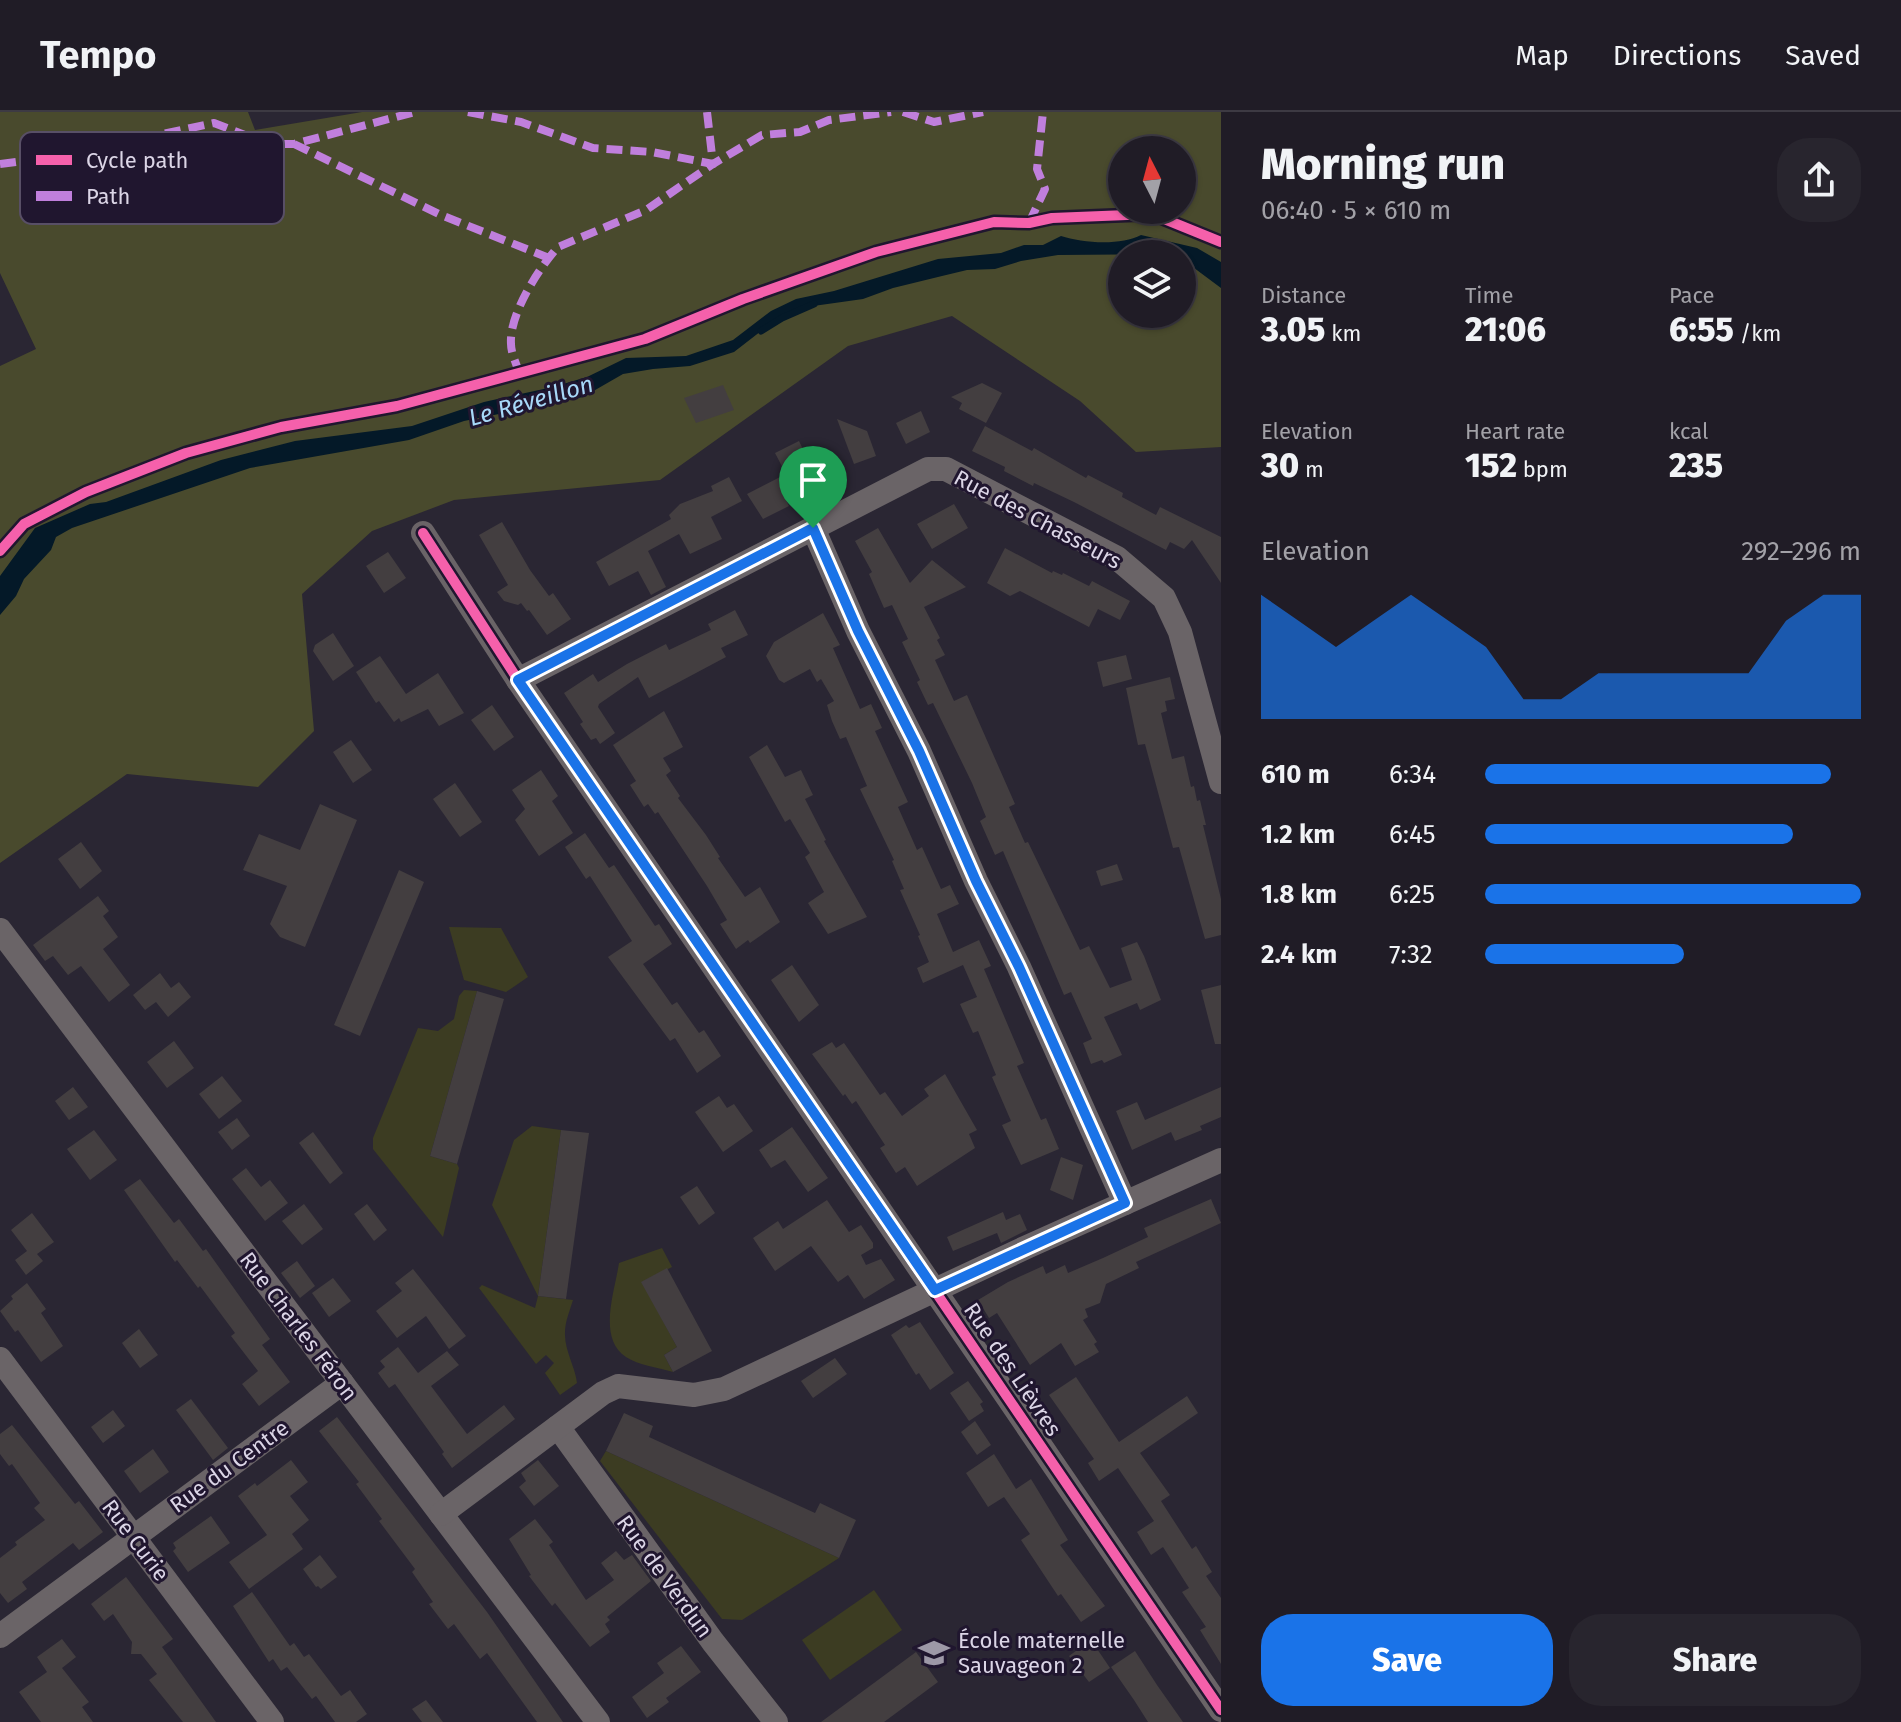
<!DOCTYPE html>
<meta charset="utf-8">
<style>
body{margin:0;font-family:"Fira Sans",sans-serif;background:#28252e;color:#f1f3f6;height:100vh;display:flex;flex-direction:column;font-size:30px;white-space:nowrap}
*{box-sizing:border-box;margin:0}
p{font-size:26px;color:#a2a1a7}
.icon{flex:none;width:44px;height:44px;fill:none;stroke:currentColor;stroke-width:2;stroke-linecap:round;stroke-linejoin:round}
.map{position:relative;flex:1;overflow:hidden}
.details{display:flex;flex-direction:column;background:#201c26;width:680px}
.details>*{flex:none}
.needle{width:52px;rotate:354deg}
.fabs{position:absolute;left:1108px;top:24px;display:grid;gap:16px}
.fabs a{display:grid;place-items:center;width:88px;height:88px;border-radius:50%;background:#201c26;box-shadow:0 2px 6px #0004,0 0 0 2px #3d3a43;font-size:40px}
.pin{position:absolute;display:grid;place-items:center;width:68px;height:68px;color:#fff;margin:-82px -34px;border-radius:50% 50% 50% 0;rotate:-45deg;box-shadow:0 0 8px #0007}
.pin .icon{rotate:45deg}
.round{display:grid;place-items:center;flex:none;width:84px;height:84px;border-radius:32px;background:#28252e}
.head{display:flex;align-items:center;justify-content:space-between;height:136px;padding:0 40px}
h1{font-size:44px;font-weight:800;line-height:60px}
.figures{display:grid;grid-template-columns:repeat(3,1fr);gap:12px;height:136px;padding:8px 40px}
.figures div{display:grid;align-content:center}
.figures b{font-size:34px;font-weight:800}
.figures small{font-size:22px;font-weight:400}
.figures p{font-size:22px}
.chart{height:224px;padding:16px 40px}
.chart p{display:flex;justify-content:space-between}
.chart svg{width:100%;height:144px;margin-top:8px;fill:#1a73e8;opacity:.7}
.primary-button{display:flex;gap:16px;margin-top:auto;padding:16px 40px}
.primary-button a{flex:1;height:92px;border-radius:32px;background:#1a73e8;color:#fff;font-size:32px;font-weight:800;line-height:92px;text-align:center}
.primary-button a+a{background:#28252e;color:#f1f3f6}
ul{padding:0 40px;list-style:none;font-size:26px}
li{display:grid;grid-template-columns:128px 96px 1fr;align-items:center;height:60px}
li i{height:20px;border-radius:10px;background:#1a73e8}
header{display:flex;align-items:center;gap:48px;box-sizing:border-box;height:112px;padding:0 40px;background:#201c26;border-bottom:2px solid #3d3a43}
header strong{font-size:38px}
nav{display:flex;gap:44px;margin-inline-start:auto;font-size:28px}
main{display:flex;flex:1;min-height:0}
.map>svg:first-child{display:block}
.green{fill:#3c3c22}
.forest{fill:#494a2d;fill-rule:evenodd}
.water{fill:#041928}
.lines{fill:none;stroke-linecap:round;stroke-linejoin:round}
.stream{stroke:#041928;stroke-width:7}
.building{fill:#433e40}
.street{stroke:#6a6467;stroke-width:24}
.quiet{stroke:#c07fdc;stroke-width:8;stroke-dasharray:16 8;stroke-linecap:butt}
.cycleway-casing{stroke:#20162f;stroke-width:15}
.cycleway{stroke:#f560ab;stroke-width:10}
.route-casing{stroke:#fff;stroke-width:16}
.route{stroke:#1a73e8;stroke-width:10}
.labels{text-anchor:middle;stroke-width:6;stroke-linejoin:round;paint-order:stroke}
.street-label{font-size:22px;fill:#dbd5e6;stroke:#20162f}
.poi-label{font-size:22px;fill:#dbd5e6;stroke:#20162f;text-anchor:start}
.water-label{font-size:24px;font-style:italic;fill:#a7d8f8;stroke:#20162f}
.key{fill:#20162f;stroke:#584f66;stroke-width:2}
.key-label{font-size:22px;fill:#dbd5e6}
</style>
<header>
<strong>Tempo</strong>
<nav><a>Map</a><a>Directions</a><a>Saved</a></nav>
</header>
<main>
<div class="map">
<svg width="1221" height="1610" viewBox="0 0 1221 1610">
<rect width="100%" height="100%" fill="#2a2633"/>
<g class="green">
<path d="M449,815L501,816L528,865L506,880L464,868Z"/>
<path d="M464,878L477,879L430,1044L457,1052L459,1056L443,1125L373,1037V1026L418,916L438,919L454,907L459,884Z"/>
<path d="M532,1014L561,1018L538,1184L573,1188C570,1198 565,1210 565,1220C564,1238 575,1254 577,1271L560,1283L545,1261L554,1251L546,1243L536,1252L479,1176L482,1173L535,1196L538,1184L492,1093L514,1028Z"/>
<path d="M662,1136L672,1155L642,1170L677,1235L664,1243L673,1260C659,1256 638,1253 626,1245C597,1226 615,1179 619,1151Z"/>
<path d="M606,1339L839,1446L742,1508L722,1507L600,1349Z"/>
<path d="M874,1478L902,1518L830,1568L802,1528Z"/>
</g>
<path class="forest" d="M0,0H248L255,18L362,0H1221V335L1136,340L1080,289L952,204L848,234L660,368L454,388L372,419L302,482L314,619L258,675L127,662L0,751V254L36,237L0,161ZM1122,38H1182V98H1122ZM1122,142H1182V202H1122Z"/>
<path class="water" d="M1141,123L1197,136L1221,150V176L1182,147V142L1058,143L1021,149L995,157L967,158L942,164L893,176L863,187L799,196L774,209L734,240L690,254L653,257L623,262L583,285L464,309L409,328L250,356L72,416L56,425L51,438L24,467L16,484L0,503V464L35,416L90,392L106,390L221,348L295,329L412,314L484,290L553,275L587,265L626,246L686,244L733,228L771,199L796,187L834,179L938,147L1001,141L1024,133H1043L1061,124C1082,131 1121,134 1141,123Z"/>
<g class="lines">
<path class="stream" d="M761,219L782,206L814,192"/>
</g>
<g class="building">
<path d="M982,271L1002,281L986,311L959,297L962,291L951,285Z"/>
<path d="M723,273L734,298L696,311L684,286Z"/>
<path d="M921,299L930,320L906,332L896,311Z"/>
<path d="M837,307L867,319L876,344L854,352Z"/>
<path d="M985,314L1032,339L1034,336L1086,366L1088,363L1123,381L1122,385L1156,403L1160,395L1221,425V471L1192,428L1184,437L1170,430L1166,438L1074,390L1034,371L1033,374L1004,359L1005,355L972,339Z"/>
<path d="M799,329L817,366L786,380L784,384L789,394L763,407L747,382L786,362L775,341Z"/>
<path d="M729,365L742,389L711,405L722,427L690,442L679,422L648,439L666,475L651,483L638,459L609,474L596,450L671,407L669,403L680,392L713,379L711,374Z"/>
<path d="M954,392L968,416L932,437L917,412Z"/>
<path d="M502,410L530,458L549,484L553,481L571,507L547,523L529,498L527,499L521,491L518,493L504,489L497,480L508,473L479,423Z"/>
<path d="M878,416L910,471L932,448L966,475L924,495L940,526L937,528L945,543L935,548L954,589L967,583L1015,692L1009,695L1025,731L1028,730L1080,838L1089,834L1110,876L1132,868L1121,836L1137,830L1144,844L1161,888L1140,898L1137,891L1104,905L1122,943L1104,951L1102,948L1091,952L1083,931L1092,927L1071,880L1064,883L1003,739L995,743L980,709L986,705L972,671L933,591L928,593L917,570L920,568L902,530L908,527L892,493L884,496L869,462L872,460L855,429Z"/>
<path d="M1005,436L1052,461L1053,459L1062,463L1063,461L1089,474L1092,469L1130,489L1120,508L1098,497L1089,515L1020,479L1010,484L987,471Z"/>
<path d="M388,440L406,466L384,481L366,454Z"/>
<path d="M735,498L748,523L721,536L726,545L649,586L638,565L599,592L598,595L615,621L600,632L596,626L591,628L580,612L583,610L564,581L593,562L598,570L627,552L666,532L669,538L711,518L708,512Z"/>
<path d="M823,501L840,533L833,536L860,597L871,592L882,616L875,619L908,690L898,695L917,738L922,735L941,777L950,773L959,792L937,802L953,840L979,828L991,854L984,857L1024,951L1017,954L1041,1008L1046,1006L1059,1037L1021,1053L1002,1013L1011,1009L992,965L996,963L978,919L973,921L960,892L977,885L963,853L923,871L917,856L929,850L918,824L920,823L900,778L904,777L892,749L894,748L860,677L867,674L846,625L840,627L832,609L827,593L834,589L821,567L817,570L810,557L784,571L779,568L766,544L774,530Z"/>
<path d="M333,521L354,554L333,569L313,539L315,533Z"/>
<path d="M1126,543L1132,567L1103,575L1097,550Z"/>
<path d="M380,544L406,582L438,561L464,601L439,614L428,597L401,610L399,606L394,610L379,589L376,591L356,560Z"/>
<path d="M1170,565L1175,587L1165,589L1167,599L1161,601L1172,647L1184,644L1191,675L1194,674L1197,689L1200,688L1206,713H1203L1221,787V823L1205,827L1179,735L1173,736L1145,632L1138,633L1126,576Z"/>
<path d="M492,593L514,625L494,639L471,608Z"/>
<path d="M664,599L683,635L663,646L671,659L666,663L680,684L678,686L706,723L720,745L718,746L745,785L760,775L780,810L750,831L748,828L736,837L720,812L727,808L707,774L658,700L655,702L648,692L644,695L630,673L636,669L613,633Z"/>
<path d="M351,628L372,658L353,671L333,640Z"/>
<path d="M767,633L785,665L801,658L813,683L805,687L826,728L824,729L867,805L828,822L808,791L824,780L805,745L810,741L790,707L785,710L749,645Z"/>
<path d="M541,658L558,684L552,689L573,721L539,744L515,708L525,697L512,678Z"/>
<path d="M455,671L482,710L460,725L433,687Z"/>
<path d="M320,692L357,708L305,835L280,825L270,812L287,774L243,758L259,722L300,738Z"/>
<path d="M585,721L609,756L614,753L655,814L659,812L672,832L643,852L672,893L677,890L699,921L704,918L721,944L697,961L675,926L670,929L608,845L632,829L590,764L586,767L565,735Z"/>
<path d="M81,730L102,759L80,777L58,747Z"/>
<path d="M1117,752L1123,768L1101,774L1096,759Z"/>
<path d="M399,758L424,770L360,924L334,913Z"/>
<path d="M98,784L109,799L103,804L118,825L103,837L130,873L109,890L81,854L68,863L53,844L45,849L33,833Z"/>
<path d="M792,853L819,893L799,910L771,868Z"/>
<path d="M160,861L171,876L179,870L191,885L168,905L156,890L145,898L133,883Z"/>
<path d="M1221,873V932H1215L1201,878Z"/>
<path d="M477,879L504,887L457,1052L430,1044Z"/>
<path d="M174,929L194,956L167,976L147,950Z"/>
<path d="M832,930L836,936L844,931L880,983L885,980L902,1004L929,984L924,977L945,962L977,1018L969,1022L975,1036L917,1074L905,1055L896,1061L880,1036L885,1033L856,989L852,992L845,982L843,984L812,942Z"/>
<path d="M222,964L242,989L219,1007L199,982Z"/>
<path d="M73,975L88,995L69,1008L55,989Z"/>
<path d="M1221,975V1005L1200,1014L1202,1018L1175,1029L1171,1020L1132,1038L1116,999L1137,990L1145,1008Z"/>
<path d="M719,984L727,996L734,992L753,1019L723,1040L695,1000Z"/>
<path d="M237,1006L250,1024L232,1038L218,1020Z"/>
<path d="M792,1015L828,1066L808,1080L785,1048L771,1056L759,1038Z"/>
<path d="M94,1018L117,1048L90,1068L67,1037Z"/>
<path d="M561,1018L589,1021L566,1187L538,1184Z"/>
<path d="M313,1020L343,1061L330,1072L299,1031Z"/>
<path d="M1061,1045L1083,1053L1073,1088L1050,1078Z"/>
<path d="M246,1056L261,1075L270,1068L288,1091L265,1109L232,1067Z"/>
<path d="M140,1067L174,1111L179,1107L203,1139L206,1137L270,1227L262,1233L290,1270L259,1294L242,1272L258,1259L231,1224L235,1221L200,1174L198,1176L177,1148L175,1150L124,1078Z"/>
<path d="M697,1074L715,1101L699,1113L680,1085Z"/>
<path d="M1211,1087L1221,1111L1136,1150L1139,1156L1106,1172L1100,1191L1085,1197L1088,1205L1083,1208L1097,1230L1094,1232L1099,1240L1075,1254L1061,1231L1030,1253L997,1201L989,1206L978,1188L1008,1170L1043,1154L1046,1162L1065,1153L1068,1161L1103,1146L1148,1125L1144,1116Z"/>
<path d="M827,1088L849,1120L861,1113L873,1131V1136L861,1143L866,1153L881,1147L895,1168L864,1187L848,1163L838,1170L811,1134L775,1159L753,1126L778,1109L783,1117Z"/>
<path d="M304,1092L323,1117L302,1133L282,1109Z"/>
<path d="M367,1092L387,1118L374,1129L354,1102Z"/>
<path d="M1003,1100L1006,1108L1020,1102L1027,1118L1001,1131L997,1121L953,1139L947,1125Z"/>
<path d="M32,1101L54,1130L37,1142L43,1149L26,1163L15,1148L27,1139L11,1118Z"/>
<path d="M297,1149L315,1174L300,1186L281,1161Z"/>
<path d="M667,1156L712,1239L673,1260L664,1243L677,1235L641,1170Z"/>
<path d="M413,1157L466,1224L449,1237L426,1204L397,1226L376,1199L402,1179L395,1171Z"/>
<path d="M333,1166L351,1189L329,1205L312,1181Z"/>
<path d="M27,1171L46,1197L41,1201L63,1234L41,1250L18,1218L15,1220L0,1199L13,1187L11,1184Z"/>
<path d="M920,1210L954,1261L930,1278L919,1261L916,1263L891,1223L906,1213L909,1216Z"/>
<path d="M139,1217L158,1243L140,1256L122,1231Z"/>
<path d="M398,1235L418,1261L447,1239L459,1253L431,1274L467,1322L504,1293L515,1307L452,1356L442,1342L444,1340L395,1272L389,1276L378,1261L385,1255L380,1249Z"/>
<path d="M835,1246L847,1262L813,1286L801,1269Z"/>
<path d="M1076,1265L1119,1330L1187,1284L1198,1301L1140,1341L1170,1383L1161,1389L1192,1437L1196,1434L1212,1460L1206,1464L1221,1486V1552L1200,1518L1206,1515L1182,1480L1189,1476L1163,1435L1151,1443L1137,1420L1154,1409L1118,1356L1099,1369L1088,1351L1094,1347L1049,1283Z"/>
<path d="M968,1269L983,1290L980,1292L984,1299L969,1309L950,1281Z"/>
<path d="M191,1287L228,1336L213,1348L176,1298Z"/>
<path d="M113,1298L125,1314L103,1331L91,1315Z"/>
<path d="M624,1301L653,1314L649,1325L815,1401L820,1391L856,1408L839,1446L606,1339Z"/>
<path d="M337,1305L487,1500L563,1610H537L487,1541L480,1547L454,1512L448,1517L429,1492L433,1490L412,1460L415,1457L379,1409L382,1407L356,1372L359,1370L319,1319Z"/>
<path d="M975,1309L991,1333L977,1343L961,1320Z"/>
<path d="M12,1313L75,1392L79,1389L103,1420L79,1438L73,1431L22,1470L27,1477L8,1491L0,1481V1446L17,1433L15,1430L45,1408L34,1396L40,1391L12,1352L9,1354L0,1342V1322Z"/>
<path d="M153,1337L169,1360L140,1381L124,1359Z"/>
<path d="M994,1342L1016,1377L1031,1367L1068,1428L1060,1433L1105,1494L1081,1510L1061,1482L1058,1484L1021,1428L1030,1422L1004,1385L988,1395L966,1361Z"/>
<path d="M291,1348L308,1370L290,1384L309,1408L292,1422L303,1437L249,1477L229,1450L267,1423L238,1384L255,1371L257,1374Z"/>
<path d="M538,1348L559,1374L534,1394L519,1375L526,1369L521,1361Z"/>
<path d="M211,1404L230,1431L188,1460L173,1439L176,1436L173,1431Z"/>
<path d="M535,1407L553,1430L549,1433L586,1488L614,1468L601,1451L616,1439L624,1448L632,1443L651,1469L607,1505L610,1508L605,1512L610,1520L590,1535L555,1491L552,1494L529,1464L531,1463L509,1427Z"/>
<path d="M320,1443L337,1465L321,1477L318,1474L316,1475L303,1457Z"/>
<path d="M126,1465L173,1527L162,1535L216,1610H183L149,1568L157,1562L141,1542H131L132,1530L113,1502L104,1509L91,1492Z"/>
<path d="M252,1480L290,1534L294,1531L304,1545L309,1542L341,1584L350,1578L367,1602L356,1610H335L316,1584L312,1587L287,1555L281,1559L273,1547L269,1550L233,1494Z"/>
<path d="M62,1527L76,1545L62,1556L89,1590L82,1595L93,1610H41L19,1580L47,1560L37,1545Z"/>
<path d="M1091,1528L1110,1556L1089,1570L1069,1544Z"/>
<path d="M681,1534L701,1560L666,1586L669,1590L647,1606L632,1585L664,1561L657,1551Z"/>
<path d="M1135,1539L1157,1573L1183,1610H1148L1134,1588L1111,1555Z"/>
<path d="M916,1540L938,1570L884,1610H821Z"/>
<path d="M426,1588L443,1610H422L412,1597Z"/>
</g>
<g class="lines">
<g class="street">
<path d="M813,416L858,519L919,639L976,769L1019,855L1125,1091"/>
<path d="M423,421L518,568L1221,1598"/>
<path d="M518,568L928,357H946L1117,446L1164,486L1180,520L1221,670"/>
<path d="M0,818L598,1610"/>
<path d="M0,1247L272,1610"/>
<path d="M558,1315L713,1530L776,1610"/>
<path d="M441,1402L603,1281L618,1274L694,1283L724,1277L1029,1134L1221,1048"/>
<path d="M0,1524L342,1271"/>
</g>
<g class="quiet">
<path d="M468,0L521,10L593,36L652,40L713,52L707,0"/>
<path d="M903,0L934,10L983,0"/>
<path d="M294,32L441,103L549,146"/>
<path d="M0,52L56,45L214,11L268,32H294L415,0"/>
<path d="M1029,111L1045,77L1037,57L1043,0"/>
<path d="M520,263C517,253 511,242 511,232C509,202 539,156 558,135L646,98L713,52L762,23L800,20L829,8L891,0"/>
</g>
<defs>
<g id="cycleway">
<path d="M423,421L518,568L1221,1598"/>
<path d="M0,439L24,412L86,380L186,341L281,315L397,294L645,227L743,187L876,140L994,110L1029,111L1052,106L1152,102L1221,130"/>
</g>
</defs>
<use href="#cycleway" class="cycleway-casing"/>
<use href="#cycleway" class="cycleway"/>
</g>
<g class="lines">
<defs>
<path id="route" d="M813,416L858,519L919,639L976,769L1019,855L1125,1091L935,1178L518,568Z"/>
</defs>
<use href="#route" class="route-casing"/>
<use href="#route" class="route"/>
</g>
<defs>
<symbol id="school-bare" viewBox="-9 -9 18 18"><path d="M0-5L7-2L0 1L-7-2ZM-4 1L0 2.5L4 1V4Q0 6-4 4Z" fill="#9d98a7" stroke="#20162f" stroke-width="2.5" paint-order="stroke"/></symbol>
</defs>
<g fill-rule="evenodd">
<use href="#school-bare" x="912" y="1519" width="44" height="44"/>
</g>
<g class="labels">
<g class="street-label">
<text transform="translate(1038 407) rotate(28)" y="8">Rue des Chasseurs</text>
<text transform="translate(299 1214) rotate(53)" y="8">Rue Charles Féron</text>
<text transform="translate(1013 1257) rotate(56)" y="8">Rue des Lièvres</text>
<text transform="translate(229 1354) rotate(-36)" y="8">Rue du Centre</text>
<text transform="translate(136 1428) rotate(53)" y="8">Rue Curie</text>
<text transform="translate(665 1464) rotate(54)" y="8">Rue de Verdun</text>
</g>
<g class="poi-label">
<text x="958" y="1536">École maternelle<tspan x="958" dy="25">Sauvageon 2</tspan></text>
</g>
<g class="water-label">
<text transform="translate(531 289) rotate(-16)" y="8">Le Réveillon</text>
</g>
</g>
<rect x="20" y="20" width="264" height="92" rx="12" class="key"/>
<rect x="36" y="43" width="36" height="10" fill="#f560ab"/>
<rect x="36" y="79" width="36" height="10" fill="#c07fdc"/>
<g class="key-label">
<text x="86" y="56">Cycle path</text>
<text x="86" y="92">Path</text>
</g>
</svg>
<div class="fabs">
<a><svg class="needle" viewBox="-14 -14 28 28"><path d="M0-13l5 13h-10z" fill="#e53935"/><path d="M0 13l5-13h-10z" fill="#a2a1a7"/></svg></a>
<a><svg class="icon" aria-label="layers" viewBox="0 0 24 24"><path d="M12 4l9 5-9 5-9-5zM3 14l9 5 9-5"/></svg></a>
</div>
<div class="pin" style="left:813px;top:416px;background:#1e9e55"><svg class="icon" aria-label="arrive" viewBox="0 0 24 24"><path d="M6 21V4h12l-3 4 3 4H6"/></svg></div>
</div>
<section class="details">
<div class="head"><div><h1>Morning run</h1><p>06:40 · 5 × 610 m</p></div><a class="round"><svg class="icon" aria-label="share" viewBox="0 0 24 24"><path d="M12 15V3M7 8l5-5 5 5M5 13v7h14v-7"/></svg></a></div>
<div class="figures">
<div><p>Distance</p><b>3.05<small> km</small></b></div>
<div><p>Time</p><b>21:06</b></div>
<div><p>Pace</p><b>6:55<small> /km</small></b></div>
</div>
<div class="figures">
<div><p>Elevation</p><b>30<small> m</small></b></div>
<div><p>Heart rate</p><b>152<small> bpm</small></b></div>
<div><p>kcal</p><b>235</b></div>
</div>
<div class="chart"><p><span>Elevation</span>292–296 m</p>
<svg viewBox="0 0 160 44" preserveAspectRatio="none"><path d="M0 44V6L10 14L20 22L30 14L40 6L50 14L60 22L70 38L80 38L90 30L100 30L110 30L120 30L130 30L140 14L150 6L160 6V44z"/></svg>
</div>
<ul>
<li><b>610 m</b>6:34<i style="width:92%"></i></li>
<li><b>1.2 km</b>6:45<i style="width:82%"></i></li>
<li><b>1.8 km</b>6:25<i style="width:100%"></i></li>
<li><b>2.4 km</b>7:32<i style="width:53%"></i></li>
</ul>
<div class="primary-button"><a>Save</a><a>Share</a></div>
</section>
</main>
